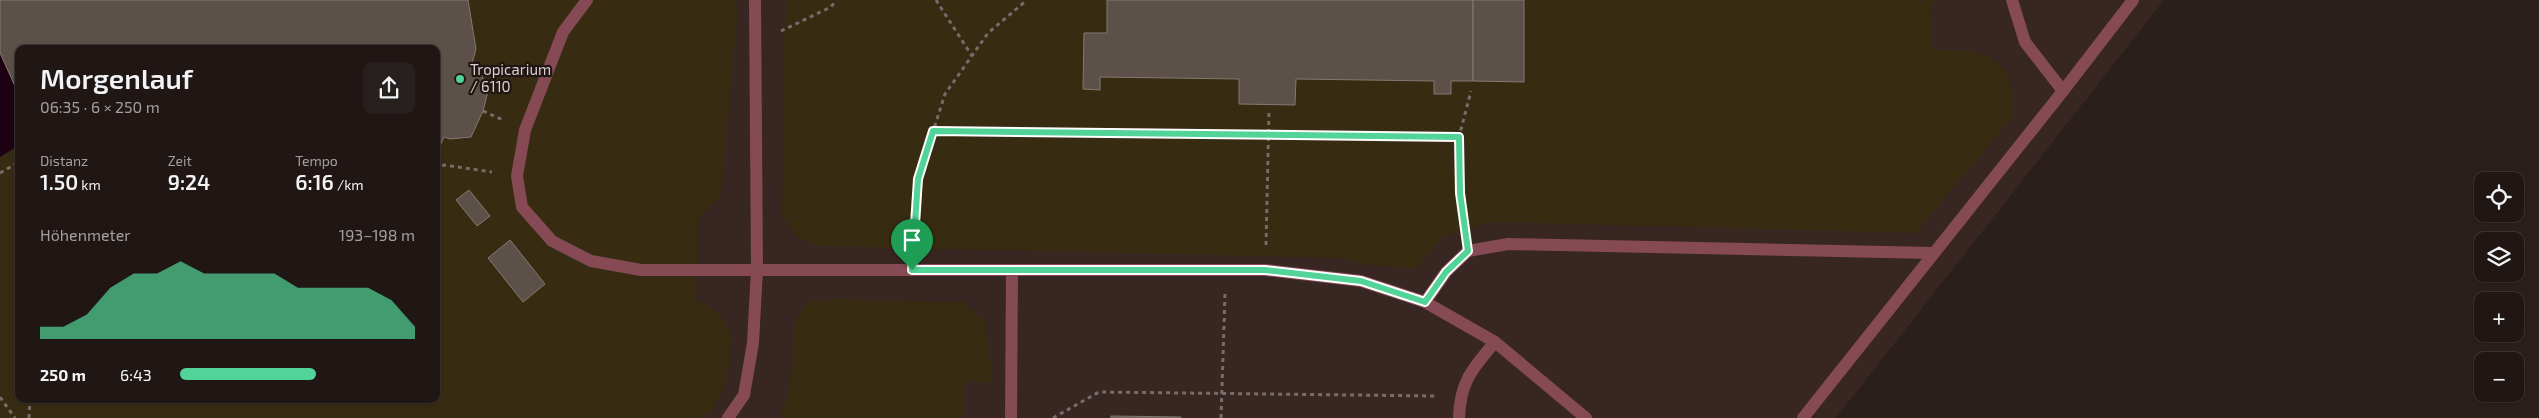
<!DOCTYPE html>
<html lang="de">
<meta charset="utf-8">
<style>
body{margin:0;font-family:"Exo 2",sans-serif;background:#28201e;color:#f1f3f6;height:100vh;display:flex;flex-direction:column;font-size:19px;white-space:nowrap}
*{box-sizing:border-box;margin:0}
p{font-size:16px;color:#a29fa0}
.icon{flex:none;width:28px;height:28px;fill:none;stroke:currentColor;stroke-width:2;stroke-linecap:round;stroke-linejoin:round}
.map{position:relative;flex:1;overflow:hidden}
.side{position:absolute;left:15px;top:45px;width:425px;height:358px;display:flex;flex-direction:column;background:#201715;border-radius:10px;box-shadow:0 1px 4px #0004,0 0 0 1px #3d3634}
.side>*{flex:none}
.fabs{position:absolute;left:2474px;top:172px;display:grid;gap:10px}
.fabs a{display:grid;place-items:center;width:50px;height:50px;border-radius:10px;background:#201715;box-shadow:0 1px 4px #0004,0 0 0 1px #3d3634;font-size:25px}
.pin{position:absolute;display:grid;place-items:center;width:42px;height:42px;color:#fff;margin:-51px -21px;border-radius:50% 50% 50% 0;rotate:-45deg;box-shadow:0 0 5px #0007}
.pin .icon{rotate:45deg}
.round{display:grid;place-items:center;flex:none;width:52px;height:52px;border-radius:10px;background:#28201e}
.overview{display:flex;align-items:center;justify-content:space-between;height:85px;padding:0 25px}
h1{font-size:28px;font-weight:600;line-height:38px}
.metrics{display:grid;grid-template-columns:repeat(3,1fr);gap:8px;height:85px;padding:5px 25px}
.metrics div{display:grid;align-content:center}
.metrics b{font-size:21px;font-weight:600}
.metrics small{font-size:14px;font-weight:400}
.metrics p{font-size:14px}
.chart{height:140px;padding:10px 25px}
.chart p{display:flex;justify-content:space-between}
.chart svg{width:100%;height:90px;margin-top:5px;fill:#52d397;opacity:.7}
ul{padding:0 25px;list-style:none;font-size:16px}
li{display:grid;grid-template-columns:80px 60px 1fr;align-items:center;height:38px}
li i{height:12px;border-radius:6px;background:#52d397}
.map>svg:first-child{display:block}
.built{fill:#382622;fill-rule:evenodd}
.green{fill:#372b12}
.water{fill:#1e0013}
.building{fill:#5c5148;stroke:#857970}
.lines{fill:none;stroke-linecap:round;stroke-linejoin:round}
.path{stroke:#776c69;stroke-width:3;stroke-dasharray:4 4;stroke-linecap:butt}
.minor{stroke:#864a55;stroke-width:12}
.route-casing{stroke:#fff;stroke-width:10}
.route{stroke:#52d397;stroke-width:6}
.poi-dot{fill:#52d397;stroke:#211613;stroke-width:2}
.labels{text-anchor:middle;stroke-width:4.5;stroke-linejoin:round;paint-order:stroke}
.poi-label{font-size:15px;fill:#d9d0ce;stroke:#211613;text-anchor:start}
</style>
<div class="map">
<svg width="2539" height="418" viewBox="0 0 2539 418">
<rect width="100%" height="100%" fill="#2b1f1c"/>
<path class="built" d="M0,0H2164L1836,418H0ZM19,49H436V399H19Z"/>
<g class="green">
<path d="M0,0H734L738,10L721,195L699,218L696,299L720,314L732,337L727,381L711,412L699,418H0V157L19,145V399H436V49H19V95L0,53Z"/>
<path d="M785,0H1942L1931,3L1932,50C1983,50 2018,53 2013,116L1916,233L1491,222L1443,237L1415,269L1375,266L1338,258L817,246L797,237L782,215Z"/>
<path d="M836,299L964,302L985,321L993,383L965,381L963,418H779L788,397L795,320L808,301Z"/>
</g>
<path class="water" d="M0,53L19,95V145L0,157Z"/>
<g class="building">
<path d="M0,0H468L476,49L471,67L478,71L489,87L483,111L471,137L450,139L444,137L436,155V49H19V95L0,53Z"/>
<path d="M1107,0H1473V81H1451V94H1434V81L1296,79L1295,105L1239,104V79L1100,77V90L1083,89L1084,33H1107Z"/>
<path d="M1473,0H1524V82L1473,81Z"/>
<path d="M469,190L490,216L477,226L456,200Z"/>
<path d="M510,240L545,284L523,302L488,258Z"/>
<path d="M1111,416L1181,417V418H1111Z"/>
</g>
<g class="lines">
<g class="path">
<path d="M936,0L972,56"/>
<path d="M781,31L831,7L836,0"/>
<path d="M483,111L503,120"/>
<path d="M933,131L1459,137"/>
<path d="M436,171L444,165L492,172"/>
<path d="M0,173L19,162"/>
<path d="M1464,226L1460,193L1459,137L1471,91"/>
<path d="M913,244L918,179L945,94L988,33L1027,0"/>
<path d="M1266,245L1269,111"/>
<path d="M0,397L15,418"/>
<path d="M29,418L30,399"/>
<path d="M1053,418L1099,392L1436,396"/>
<path d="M1221,418L1225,294"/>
</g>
<g class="minor">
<path d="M587,0L563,32L525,130L517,176L522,207L552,241L591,261L641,270H1265L1361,281L1425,302L1495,342L1586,418"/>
<path d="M2012,0L2025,42L2063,91"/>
<path d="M1425,302L1446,272L1468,251L1508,244L1934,253"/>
<path d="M728,418L744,395L753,343L757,269L755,0"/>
<path d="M1011,418L1012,270"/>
<path d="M1459,418C1460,382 1472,369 1495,342"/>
<path d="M1803,418L2063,91L2133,0"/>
</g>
</g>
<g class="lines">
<defs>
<path id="route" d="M933,131L1459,137L1460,193L1468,251L1446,272L1425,302L1361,281L1265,270H912L918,179Z"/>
</defs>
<use href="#route" class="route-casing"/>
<use href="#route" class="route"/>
</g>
<circle class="poi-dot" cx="460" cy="79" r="5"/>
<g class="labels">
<g class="poi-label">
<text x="470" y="75">Tropicarium<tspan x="470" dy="17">/ 6110</tspan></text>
</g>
</g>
</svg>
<div class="fabs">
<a><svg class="icon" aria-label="locate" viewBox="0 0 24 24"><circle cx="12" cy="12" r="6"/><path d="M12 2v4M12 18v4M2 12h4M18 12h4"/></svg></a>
<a><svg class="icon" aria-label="layers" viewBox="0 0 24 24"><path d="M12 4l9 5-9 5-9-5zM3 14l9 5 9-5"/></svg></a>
<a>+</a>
<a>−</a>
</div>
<div class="pin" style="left:912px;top:270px;background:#1e9e55"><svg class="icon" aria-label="arrive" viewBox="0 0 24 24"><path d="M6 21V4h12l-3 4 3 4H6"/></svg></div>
<section class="side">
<div class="overview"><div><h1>Morgenlauf</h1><p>06:35 · 6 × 250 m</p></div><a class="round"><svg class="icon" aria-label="share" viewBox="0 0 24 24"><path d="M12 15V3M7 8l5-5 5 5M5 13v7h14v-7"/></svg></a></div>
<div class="metrics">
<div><p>Distanz</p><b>1.50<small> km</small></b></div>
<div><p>Zeit</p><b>9:24</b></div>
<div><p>Tempo</p><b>6:16<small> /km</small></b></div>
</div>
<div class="chart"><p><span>Höhenmeter</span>193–198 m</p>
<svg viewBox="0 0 160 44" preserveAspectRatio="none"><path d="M0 44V38L10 38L20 32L30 19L40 12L50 12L60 6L70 12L80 12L90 12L100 12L110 19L120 19L130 19L140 19L150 25L160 38V44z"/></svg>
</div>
<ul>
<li><b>250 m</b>6:43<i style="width:58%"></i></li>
</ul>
</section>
</div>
